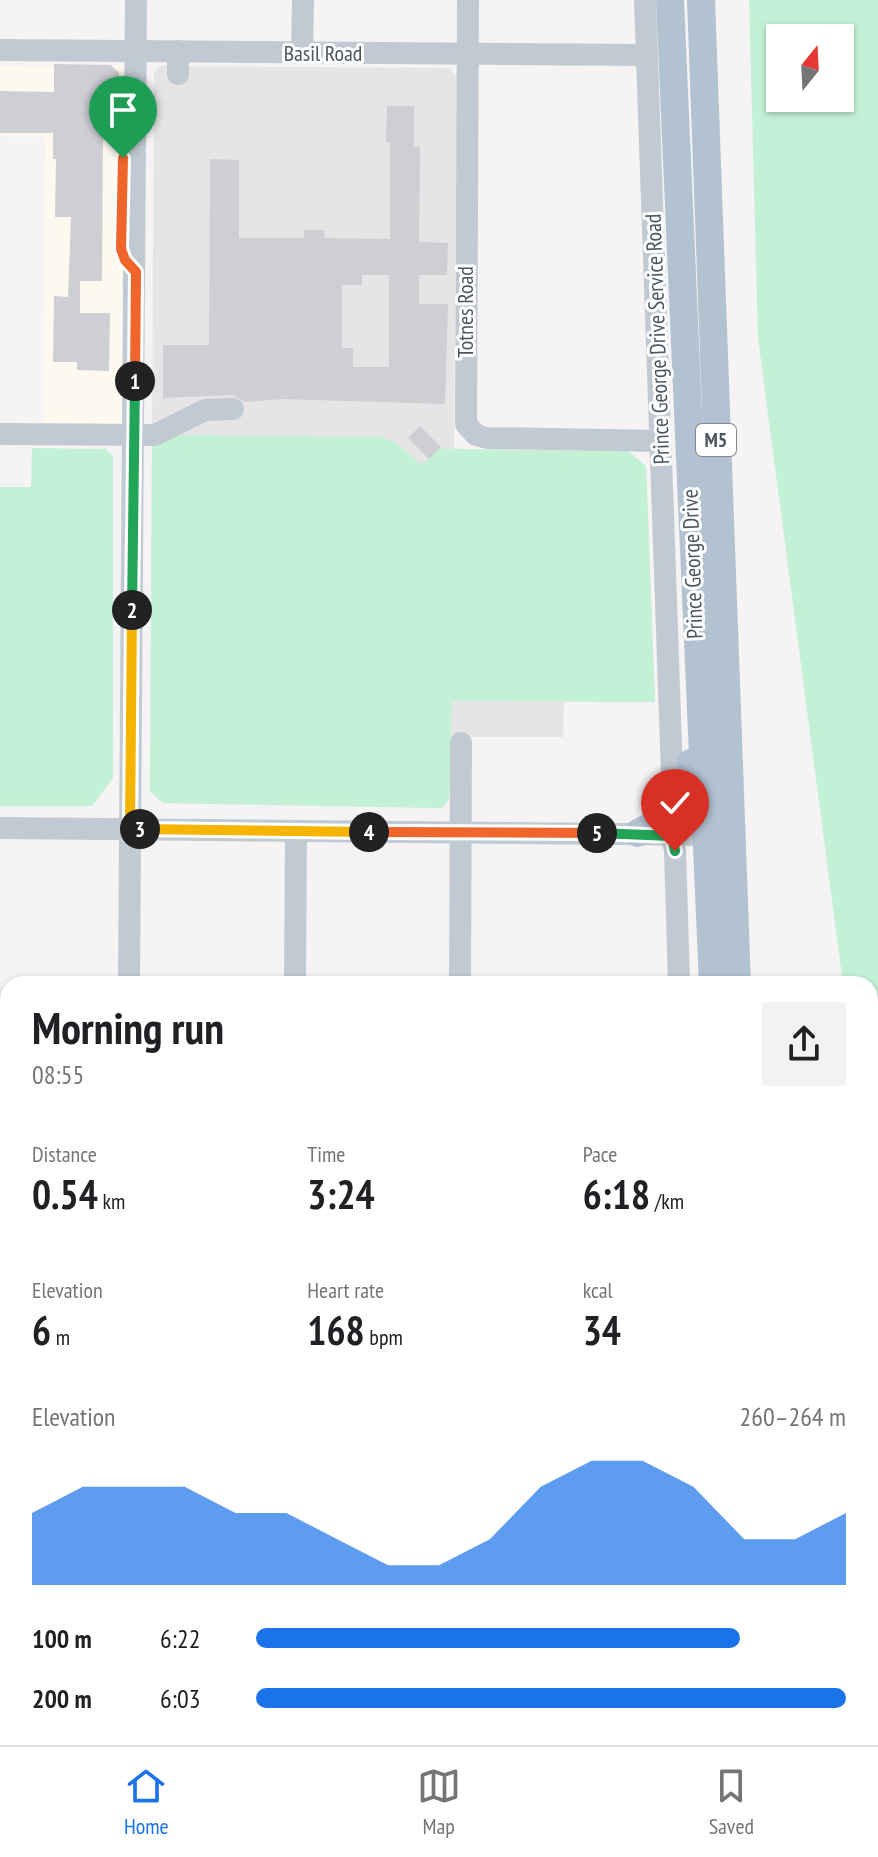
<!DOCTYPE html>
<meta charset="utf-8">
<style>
body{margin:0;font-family:"PT Sans Narrow",sans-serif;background:#f2f2f2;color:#202124;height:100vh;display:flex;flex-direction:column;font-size:30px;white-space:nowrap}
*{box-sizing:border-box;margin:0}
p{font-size:26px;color:#757577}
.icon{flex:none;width:44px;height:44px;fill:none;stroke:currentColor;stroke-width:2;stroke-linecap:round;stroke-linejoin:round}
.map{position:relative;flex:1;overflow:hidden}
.side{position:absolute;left:0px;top:976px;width:878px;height:770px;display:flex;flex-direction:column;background:#fff;border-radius:24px 24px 0 0;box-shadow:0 2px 6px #0004}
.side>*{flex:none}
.needle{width:52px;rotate:18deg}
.controls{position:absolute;left:766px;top:24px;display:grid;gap:16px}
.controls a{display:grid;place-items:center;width:88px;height:88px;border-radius:0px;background:#fff;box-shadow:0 2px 6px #0004;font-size:40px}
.pin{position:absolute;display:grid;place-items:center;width:68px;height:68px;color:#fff;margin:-82px -34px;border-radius:50% 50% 50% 0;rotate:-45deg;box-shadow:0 0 8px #0007}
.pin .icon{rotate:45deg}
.km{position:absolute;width:40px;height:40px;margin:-20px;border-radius:50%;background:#222;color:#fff;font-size:22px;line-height:40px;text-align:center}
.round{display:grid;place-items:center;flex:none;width:84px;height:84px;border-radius:0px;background:#f2f2f2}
.head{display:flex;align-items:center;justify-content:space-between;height:136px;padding:0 32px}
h1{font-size:44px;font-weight:600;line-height:60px}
.stats{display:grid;grid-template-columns:repeat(3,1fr);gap:12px;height:136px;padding:8px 32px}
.stats div{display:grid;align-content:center}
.stats b{font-size:40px;font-weight:600}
.stats small{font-size:22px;font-weight:400}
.stats p{font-size:22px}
.chart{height:224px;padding:16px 32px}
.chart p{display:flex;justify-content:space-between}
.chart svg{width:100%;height:144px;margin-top:8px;fill:#1a73e8;opacity:.7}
ul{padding:0 32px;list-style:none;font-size:26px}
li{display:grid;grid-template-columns:128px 96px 1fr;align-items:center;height:60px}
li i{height:20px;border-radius:10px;background:#1a73e8}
.dock{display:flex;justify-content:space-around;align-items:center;height:112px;border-top:2px solid #e0e0e0;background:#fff;font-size:22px;color:#757577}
.dock a{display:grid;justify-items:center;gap:4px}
.dock .on{color:#1a73e8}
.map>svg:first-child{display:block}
.commercial{fill:#fdf9ef}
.education{fill:#e6e4e5}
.green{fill:#c3f1d5;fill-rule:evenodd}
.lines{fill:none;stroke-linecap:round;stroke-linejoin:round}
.stream{stroke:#90daee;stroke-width:5}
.building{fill:#cdcfd5;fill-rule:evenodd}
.minor{stroke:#c1cad2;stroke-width:22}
.major{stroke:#b3c2d1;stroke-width:28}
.rail{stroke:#b5b8bd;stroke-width:5}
.split-1-casing{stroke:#fff;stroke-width:16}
.split-2-casing{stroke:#fff;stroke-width:16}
.split-3-casing{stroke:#fff;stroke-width:16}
.split-4-casing{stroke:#fff;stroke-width:16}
.split-5-casing{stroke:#fff;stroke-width:16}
.split-6-casing{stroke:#fff;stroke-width:16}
.split-1{stroke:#f0652b;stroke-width:10}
.split-2{stroke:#22a559;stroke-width:10}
.split-3{stroke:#f5b400;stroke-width:10}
.split-4{stroke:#f5b400;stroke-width:10}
.split-5{stroke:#f0652b;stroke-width:10}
.split-6{stroke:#22a559;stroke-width:10}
.labels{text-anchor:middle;stroke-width:6;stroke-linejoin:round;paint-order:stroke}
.shield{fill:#fff;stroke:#808990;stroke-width:2}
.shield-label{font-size:20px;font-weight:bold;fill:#4a5661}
.street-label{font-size:22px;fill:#4a5661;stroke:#fff}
</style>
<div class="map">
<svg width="878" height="1745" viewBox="0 0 878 1745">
<rect width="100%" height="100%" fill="#f5f3f3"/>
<path class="commercial" d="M122,65L125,68V424L43,423L45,137L0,136V66Z"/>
<path class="education" d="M161,66L449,68L457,76L454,448L646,466L655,702H564L563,737H451L449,799L442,808L163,803L150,791L154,73Z"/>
<g class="green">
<path d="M749,0H878V1255L870,1194V984H843L758,338ZM780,38H840V98H780Z"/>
<path d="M179,435L381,437L395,442L422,465L438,449L628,451L646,466L655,702L452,701L449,799L442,808L163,803L150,791L152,443Z"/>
<path d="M32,448L106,449L113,456V778L92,806H0V487H31Z"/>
<rect x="132" y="1738" width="105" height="7"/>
<path d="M480,1738H648L642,1745H480Z"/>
</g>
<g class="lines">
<path class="stream" d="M701,1745L703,1738"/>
</g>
<g class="building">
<path d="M54,64L111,65L119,73V141L103,140L102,281H80V313H110L109,371L77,370V362H53L54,296L68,297L71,217H55L56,159H53V133H0V91L54,92Z"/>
<path d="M387,106H414V147H420L419,242L448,243L447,275H419V304H448L445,404L283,399L245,402L232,395L163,398V345H209L210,159L239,160V238H304V230H325L324,238L390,239V142H386ZM362,275H389V367H353V348H342V285H362Z"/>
<path d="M420,426L441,447L429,459L408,438Z"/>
</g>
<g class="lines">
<g class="minor">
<path d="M468,0L466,424L476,435L487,438L660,441"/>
<path d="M645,0L672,774"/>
<path d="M0,50L647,55"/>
<path d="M302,53L303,0"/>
<path d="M178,74V51"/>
<path d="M0,434L155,435L205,410L233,409"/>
<path d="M670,822L675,851L679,984"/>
<path d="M0,828L723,835"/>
<path d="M129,984L136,0"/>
<path d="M295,984L296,832"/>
<path d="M460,984L461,743"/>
<path d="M0,1212H8"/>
<path d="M0,1594H8"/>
<path d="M123,1745V1738"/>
<path d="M289,1745V1738"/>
<path d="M454,1745V1738"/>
</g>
<g class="major">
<path d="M670,0L713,984"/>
<path d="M701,0L737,984"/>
<path d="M638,833C671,817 690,801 691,763"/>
<path d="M763,1738L764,1745"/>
<path d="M786,1738V1745"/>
</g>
<g class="rail">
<path d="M870,1595L878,1586"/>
<path d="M727,1745L733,1738"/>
</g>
</g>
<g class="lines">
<defs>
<path id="split-1" d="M123,158L121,249L125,260L136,272L135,381"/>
<path id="split-2" d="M132,610L135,381"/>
<path id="split-3" d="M132,610L130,828L140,829"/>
<path id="split-4" d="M140,829L369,832"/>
<path id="split-5" d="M369,832L597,833"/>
<path id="split-6" d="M597,833L672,836L675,851"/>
</defs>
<use href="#split-1" class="split-1-casing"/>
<use href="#split-2" class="split-2-casing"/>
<use href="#split-3" class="split-3-casing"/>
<use href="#split-4" class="split-4-casing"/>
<use href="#split-5" class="split-5-casing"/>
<use href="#split-6" class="split-6-casing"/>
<use href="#split-1" class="split-1"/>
<use href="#split-2" class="split-2"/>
<use href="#split-3" class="split-3"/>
<use href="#split-4" class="split-4"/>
<use href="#split-5" class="split-5"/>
<use href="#split-6" class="split-6"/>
</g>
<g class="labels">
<rect class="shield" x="696" y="424" width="40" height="32" rx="6"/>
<g class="shield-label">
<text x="716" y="447">M5</text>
</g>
<g class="street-label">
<text x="323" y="61">Basil Road</text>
<text transform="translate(465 312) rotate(-90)" y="8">Totnes Road</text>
<text transform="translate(657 339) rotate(-92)" y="8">Prince George Drive Service Road</text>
<text transform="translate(692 564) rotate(-92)" y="8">Prince George Drive</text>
</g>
</g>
</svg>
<div class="controls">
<a><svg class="needle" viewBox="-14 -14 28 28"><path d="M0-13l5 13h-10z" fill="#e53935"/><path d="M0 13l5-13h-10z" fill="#757577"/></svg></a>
</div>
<div class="pin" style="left:123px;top:158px;background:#1e9e55"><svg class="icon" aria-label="arrive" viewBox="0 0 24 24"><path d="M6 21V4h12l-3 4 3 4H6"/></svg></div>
<div class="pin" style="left:675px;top:851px;background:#d93025"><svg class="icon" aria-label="check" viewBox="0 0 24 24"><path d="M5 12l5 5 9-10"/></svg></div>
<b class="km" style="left:135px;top:381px">1</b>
<b class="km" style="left:132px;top:610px">2</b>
<b class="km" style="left:140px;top:829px">3</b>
<b class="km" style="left:369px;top:832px">4</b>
<b class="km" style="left:597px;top:833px">5</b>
<section class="side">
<div class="head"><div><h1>Morning run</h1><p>08:55</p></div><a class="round"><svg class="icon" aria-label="share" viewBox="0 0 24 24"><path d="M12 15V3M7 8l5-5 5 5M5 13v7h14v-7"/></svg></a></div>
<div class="stats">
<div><p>Distance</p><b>0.54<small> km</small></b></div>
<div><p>Time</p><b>3:24</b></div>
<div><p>Pace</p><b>6:18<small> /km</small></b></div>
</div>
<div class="stats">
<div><p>Elevation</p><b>6<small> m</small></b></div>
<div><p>Heart rate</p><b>168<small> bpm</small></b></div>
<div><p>kcal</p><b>34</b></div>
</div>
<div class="chart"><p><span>Elevation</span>260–264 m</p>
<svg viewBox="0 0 160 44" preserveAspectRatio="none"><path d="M0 44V22L10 14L20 14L30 14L40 22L50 22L60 30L70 38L80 38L90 30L100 14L110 6L120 6L130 14L140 30L150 30L160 22V44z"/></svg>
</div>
<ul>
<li><b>100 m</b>6:22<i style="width:82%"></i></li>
<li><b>200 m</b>6:03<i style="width:100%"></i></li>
</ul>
</section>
</div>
<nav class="dock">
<a class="on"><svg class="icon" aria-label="home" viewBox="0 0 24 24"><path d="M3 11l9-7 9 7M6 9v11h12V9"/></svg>Home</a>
<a><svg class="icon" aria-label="map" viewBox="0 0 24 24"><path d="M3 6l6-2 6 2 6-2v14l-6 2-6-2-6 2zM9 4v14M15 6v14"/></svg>Map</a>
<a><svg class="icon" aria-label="saved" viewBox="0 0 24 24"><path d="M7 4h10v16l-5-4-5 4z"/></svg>Saved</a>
</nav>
